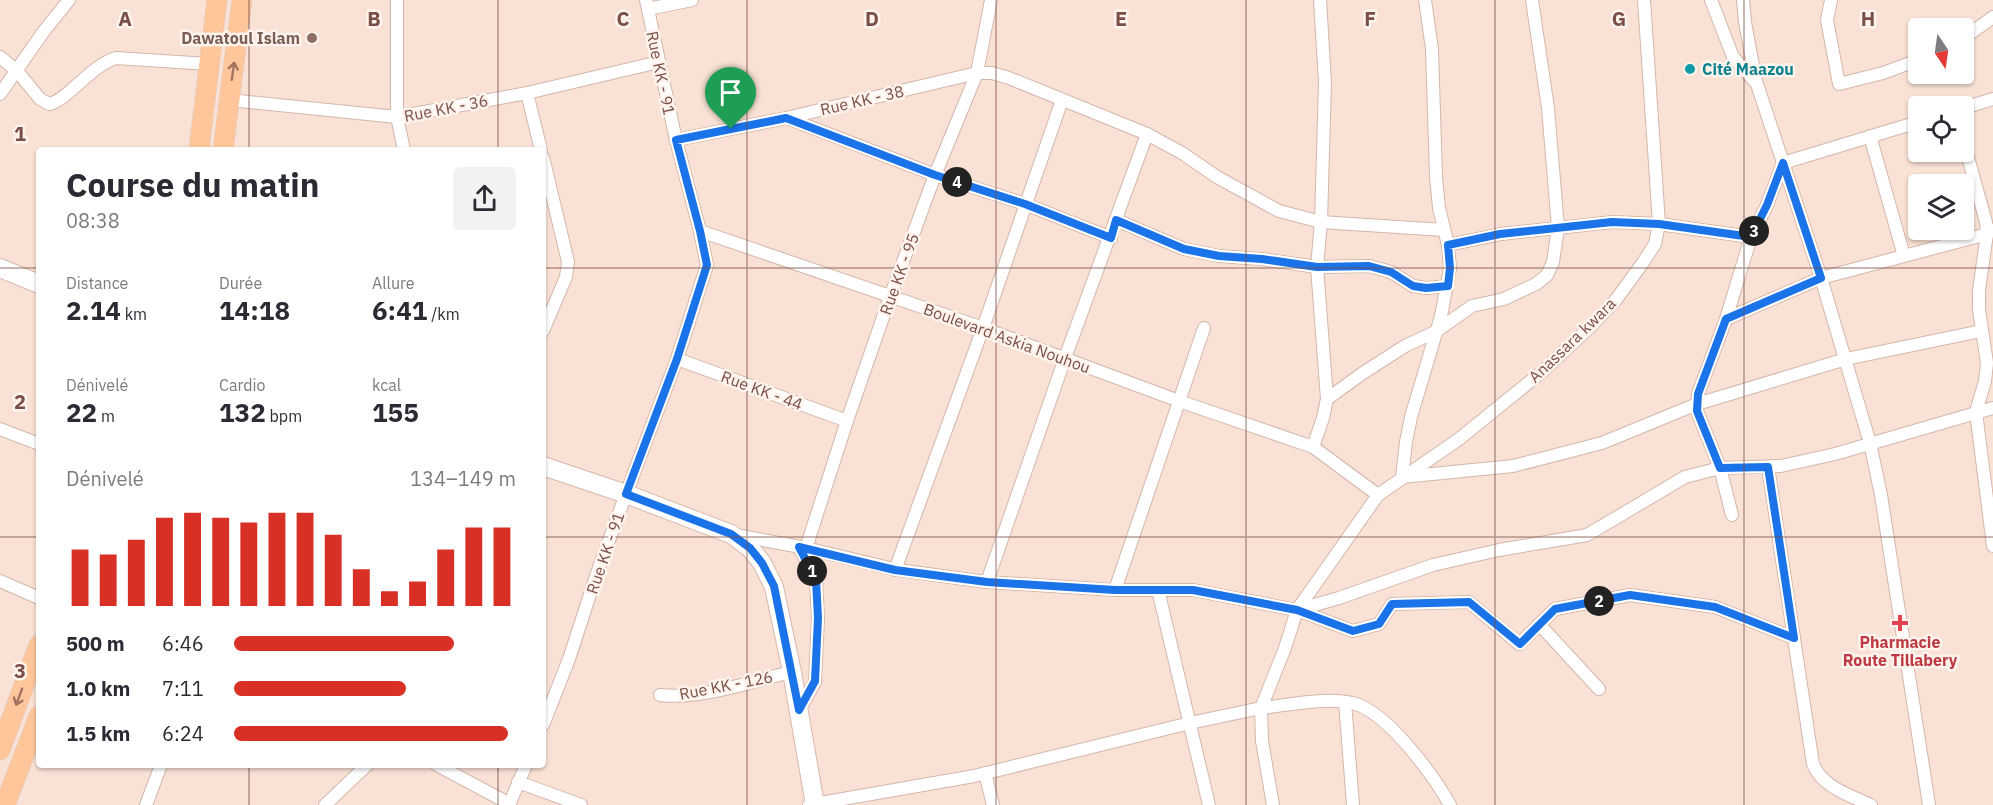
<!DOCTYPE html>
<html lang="fr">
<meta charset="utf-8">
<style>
body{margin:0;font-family:"IBM Plex Sans",sans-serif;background:#f2f2f3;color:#2b2b33;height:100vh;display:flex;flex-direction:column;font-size:22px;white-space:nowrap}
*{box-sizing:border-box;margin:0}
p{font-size:20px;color:#7c7c81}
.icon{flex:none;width:33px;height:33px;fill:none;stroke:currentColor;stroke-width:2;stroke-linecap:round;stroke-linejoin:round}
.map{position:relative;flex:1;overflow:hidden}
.panel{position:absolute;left:36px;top:147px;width:510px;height:621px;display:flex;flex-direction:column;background:#fff;border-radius:6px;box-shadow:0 2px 4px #0004}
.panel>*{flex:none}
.needle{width:39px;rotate:167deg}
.controls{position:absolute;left:1908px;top:18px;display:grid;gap:12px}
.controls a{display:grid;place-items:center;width:66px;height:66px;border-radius:6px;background:#fff;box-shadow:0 2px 4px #0004;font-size:30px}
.pin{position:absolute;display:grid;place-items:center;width:51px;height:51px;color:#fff;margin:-62px -26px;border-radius:50% 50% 50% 0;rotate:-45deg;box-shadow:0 0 6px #0007}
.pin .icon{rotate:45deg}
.km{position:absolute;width:30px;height:30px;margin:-15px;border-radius:50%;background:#222;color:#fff;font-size:16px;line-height:30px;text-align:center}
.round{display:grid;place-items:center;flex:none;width:63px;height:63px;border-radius:6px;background:#f2f2f3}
.headline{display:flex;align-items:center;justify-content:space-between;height:102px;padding:0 30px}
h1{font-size:33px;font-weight:800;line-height:45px}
.metrics{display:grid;grid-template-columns:repeat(3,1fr);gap:9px;height:102px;padding:6px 30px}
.metrics div{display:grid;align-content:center}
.metrics b{font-size:26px;font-weight:800}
.metrics small{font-size:16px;font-weight:400}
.metrics p{font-size:16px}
.chart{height:168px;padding:12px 30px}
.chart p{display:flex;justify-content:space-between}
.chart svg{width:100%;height:108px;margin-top:6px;stroke:#d93025;stroke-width:6}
ul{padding:0 30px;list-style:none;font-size:20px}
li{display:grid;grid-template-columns:96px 72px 1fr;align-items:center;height:45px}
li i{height:15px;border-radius:8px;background:#d93025}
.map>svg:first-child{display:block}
.residential{fill:#f9e2d5;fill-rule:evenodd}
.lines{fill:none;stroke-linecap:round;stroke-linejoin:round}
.street-casing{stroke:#d4b6ac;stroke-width:14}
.secondary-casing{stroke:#dab7ab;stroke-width:20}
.primary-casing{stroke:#dacecb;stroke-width:21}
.street{stroke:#fff;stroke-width:12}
.secondary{stroke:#fff;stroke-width:18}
.primary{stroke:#ffc69b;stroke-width:20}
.oneway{stroke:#a27360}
.route-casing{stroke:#fff;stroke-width:12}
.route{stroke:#1a73e8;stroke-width:8}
.grid{fill:none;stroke:#7a4f47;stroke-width:1.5;stroke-opacity:0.55}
.education-dot{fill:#8d6e63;stroke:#fff4ed;stroke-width:2}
.culture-dot{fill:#0f9aa8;stroke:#fff4ed;stroke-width:2}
.health-dot{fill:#e0444e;stroke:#fff4ed;stroke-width:2}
.labels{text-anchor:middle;stroke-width:5;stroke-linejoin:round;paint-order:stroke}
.education-label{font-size:16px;font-weight:bold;fill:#785e54;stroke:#fff4ed;text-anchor:end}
.culture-label{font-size:16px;font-weight:bold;fill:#0d838f;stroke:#fff4ed;text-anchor:start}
.street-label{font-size:16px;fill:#7a4f47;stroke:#fff4ed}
.health-label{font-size:16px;font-weight:bold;fill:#be3a42;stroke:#fff4ed}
.grid-label{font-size:20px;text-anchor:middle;font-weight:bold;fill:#7a4f47;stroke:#fff4ed;stroke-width:5;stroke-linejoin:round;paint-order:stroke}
</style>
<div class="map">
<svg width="1993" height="805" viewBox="0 0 1993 805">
<rect width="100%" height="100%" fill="#feefe5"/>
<path class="residential" d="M0,0H1993V805H0ZM1918,28H1964V74H1918ZM1918,106H1964V152H1918ZM39,150H543V765H39ZM1918,184H1964V230H1918Z"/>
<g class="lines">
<defs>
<g id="street">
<path d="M397,0V117L404,150"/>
<path d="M1425,0L1432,49L1436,177L1439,208L1448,245L1450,268L1441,316L1411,417L1406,442L1402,477L1513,466L1602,443L1697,404L1846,359L1981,331"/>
<path d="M1711,0L1733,57L1757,84L1821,278L1870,443L1881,495L1929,805"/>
<path d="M1743,0L1745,22L1756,82"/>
<path d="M1831,0L1827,20L1839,84L1883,73L1918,60"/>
<path d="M648,9L692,0"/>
<path d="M1964,38L1993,17"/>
<path d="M0,57L17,71L40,99L49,104C67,101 90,66 116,58L209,64"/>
<path d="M527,93L541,150"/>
<path d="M0,94L44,31L69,0"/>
<path d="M229,100L397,117L527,93L659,62"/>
<path d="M1964,108L1993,99"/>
<path d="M787,118L935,175L1025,204L1111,238"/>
<path d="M1870,136L1904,256"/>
<path d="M676,140L786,118L977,73H992L1009,78L1147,134L1182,153L1217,177L1279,211L1321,222L1444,230"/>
<path d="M1964,143L1986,222L1987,234L1979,290V310L1987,363L1985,381L1976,412L1993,546"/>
<path d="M543,157L568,262L566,277L543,331"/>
<path d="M1783,163L1918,122"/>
<path d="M1116,220L1184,249L1219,256L1262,259L1317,267L1369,266L1391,272L1413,286L1427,288L1447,286"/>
<path d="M700,231L983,328L1179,401L1313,447L1378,495L1297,610L1193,590H1115L987,582L898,570L806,548L736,535"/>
<path d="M1448,245L1501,234L1613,222L1659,224L1751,237"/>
<path d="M1726,319L1821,278L1987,234L1992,230"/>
<path d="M677,359L847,421"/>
<path d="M1327,399L1363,373L1405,346L1435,332L1472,306L1504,299L1536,284L1547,275L1553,262L1558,228L1548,108L1532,0"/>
<path d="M0,429L39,444"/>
<path d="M1313,447L1323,418L1327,399L1317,267L1321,222L1325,82L1320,0"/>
<path d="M1768,467L1813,764C1822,787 1849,795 1871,805"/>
<path d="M1378,495L1459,439L1543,371L1591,326L1615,301L1642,264L1655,244L1659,224L1644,0"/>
<path d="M1732,515L1720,468L1697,411L1698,394L1726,319L1751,237L1767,205L1783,163"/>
<path d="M799,547L816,579L818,618L815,682L799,710"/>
<path d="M806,548L847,421L890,297L935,175L977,73L991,0"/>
<path d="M895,570L983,328L1062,100"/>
<path d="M0,581L39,598"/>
<path d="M987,582L1065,358L1147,134"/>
<path d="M1115,590L1204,328"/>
<path d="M1158,590L1209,805"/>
<path d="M1297,610L1339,598L1433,565L1499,550L1587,535L1685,477L1720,468L1781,466L1835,454L1993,408"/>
<path d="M1297,610L1353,631L1379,624L1392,604L1469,602L1519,644L1555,609L1630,595L1715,607L1794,638"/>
<path d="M1539,624L1599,689"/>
<path d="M660,695C701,700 751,681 792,672"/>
<path d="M1345,702L1353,805"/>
<path d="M543,725L569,659L596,576L626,494L677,359L707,265L700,231L676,140L646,0"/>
<path d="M437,765L510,804"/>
<path d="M985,773L993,805"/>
<path d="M518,782L581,805"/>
<path d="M146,805L161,765"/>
<path d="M325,805L367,765"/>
<path d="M509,805L526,765"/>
<path d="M809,805L974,776L1190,723L1261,708L1285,648L1297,610"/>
<path d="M1273,805L1262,741L1261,708C1290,705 1323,697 1352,703C1386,710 1434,776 1450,805"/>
</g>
<g id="secondary">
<path d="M0,268L39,284"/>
<path d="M543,466L626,494L731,534L750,548L762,563L774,587L792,672L815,805"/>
</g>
<g id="primary">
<path d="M199,150L217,0"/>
<path d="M223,150L242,0"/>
<path d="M0,750L39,645"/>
<path d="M5,805L39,716"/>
</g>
</defs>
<use href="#street" class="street-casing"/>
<use href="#secondary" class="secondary-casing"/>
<use href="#primary" class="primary-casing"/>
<use href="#street" class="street"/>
<use href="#secondary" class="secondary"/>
<use href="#primary" class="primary"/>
</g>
<defs><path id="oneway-shaft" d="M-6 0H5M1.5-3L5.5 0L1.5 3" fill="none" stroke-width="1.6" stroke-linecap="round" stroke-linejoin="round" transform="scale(1.5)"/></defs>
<g class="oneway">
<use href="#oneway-shaft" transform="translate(233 71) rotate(-82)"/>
<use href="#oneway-shaft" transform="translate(19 697) rotate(110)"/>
</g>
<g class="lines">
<defs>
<path id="route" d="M786,118L935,175L1025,204L1111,238L1116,220L1184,249L1219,256L1262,259L1317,267L1369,266L1391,272L1413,286L1426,288L1448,286L1450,268L1448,245L1500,234L1612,222L1659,224L1751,237L1767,205L1783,163L1821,278L1726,319L1698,394L1697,411L1720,468L1768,467L1794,638L1715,607L1630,595L1555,609L1520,644L1469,602L1392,604L1379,624L1353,631L1297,610L1193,590H1115L987,582L895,570L799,547L816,579L818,618L815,681L799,710L774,586L762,563L750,548L731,534L626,494L677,359L707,265L700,231L676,140Z"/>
</defs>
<use href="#route" class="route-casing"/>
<use href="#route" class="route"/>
</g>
<path class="grid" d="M249,0V150M498,0V150M747,0V805M996,0V805M1246,0V805M1495,0V805M1744,0V805M0,268H39M543,268H1993M0,537H39M543,537H1993M249,765V805M498,765V805"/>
<circle class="education-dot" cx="312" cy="38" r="6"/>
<circle class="culture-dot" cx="1690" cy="69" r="6"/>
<path class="health-dot" d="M1897 614h6v6h6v6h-6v6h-6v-6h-6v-6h6z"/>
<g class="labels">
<g class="education-label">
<text x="300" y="44">Dawatoul Islam</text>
</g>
<g class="culture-label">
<text x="1702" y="75">Cité Maazou</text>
</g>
<g class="street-label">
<text transform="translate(661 73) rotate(78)" y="6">Rue KK - 91</text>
<text transform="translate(862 100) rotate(-13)" y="6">Rue KK - 38</text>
<text transform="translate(446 108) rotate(-11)" y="6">Rue KK - 36</text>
<text transform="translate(899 274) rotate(-70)" y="6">Rue KK - 95</text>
<text transform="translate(1007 338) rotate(20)" y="6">Boulevard Askia Nouhou</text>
<text transform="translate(1572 340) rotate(-44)" y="6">Anassara kwara</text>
<text transform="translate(762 390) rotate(20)" y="6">Rue KK - 44</text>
<text transform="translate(605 553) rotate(-71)" y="6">Rue KK - 91</text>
<text transform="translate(726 685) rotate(-11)" y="6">Rue KK - 126</text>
</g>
<g class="health-label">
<text x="1900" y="648">Pharmacie<tspan x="1900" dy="18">Route Tillabery</tspan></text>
</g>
</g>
<g class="grid-label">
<text x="125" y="26">A</text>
<text x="374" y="26">B</text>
<text x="623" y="26">C</text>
<text x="872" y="26">D</text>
<text x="1121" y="26">E</text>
<text x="1370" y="26">F</text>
<text x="1619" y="26">G</text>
<text x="1868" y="26">H</text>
<text x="20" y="141">1</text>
<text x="20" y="409">2</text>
<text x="20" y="678">3</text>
</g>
</svg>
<div class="controls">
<a><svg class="needle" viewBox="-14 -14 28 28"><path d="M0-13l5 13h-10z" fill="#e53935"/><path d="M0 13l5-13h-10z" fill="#7c7c81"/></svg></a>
<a><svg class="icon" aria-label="locate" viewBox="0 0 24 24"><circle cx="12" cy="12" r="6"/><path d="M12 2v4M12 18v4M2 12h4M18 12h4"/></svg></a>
<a><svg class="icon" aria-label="layers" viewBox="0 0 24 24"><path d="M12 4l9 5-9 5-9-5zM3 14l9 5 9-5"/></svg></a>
</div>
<div class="pin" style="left:731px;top:129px;background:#1e9e55"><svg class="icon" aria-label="arrive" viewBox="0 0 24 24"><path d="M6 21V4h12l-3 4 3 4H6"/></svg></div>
<b class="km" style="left:812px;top:571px">1</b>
<b class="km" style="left:1599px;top:601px">2</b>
<b class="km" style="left:1754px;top:231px">3</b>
<b class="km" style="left:957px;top:182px">4</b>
<section class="panel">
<div class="headline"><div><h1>Course du matin</h1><p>08:38</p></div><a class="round"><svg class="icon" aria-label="share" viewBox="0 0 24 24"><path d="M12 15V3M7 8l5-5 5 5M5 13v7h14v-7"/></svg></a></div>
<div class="metrics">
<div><p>Distance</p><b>2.14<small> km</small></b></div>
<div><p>Durée</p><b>14:18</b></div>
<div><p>Allure</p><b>6:41<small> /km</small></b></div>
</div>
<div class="metrics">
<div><p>Dénivelé</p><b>22<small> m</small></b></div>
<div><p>Cardio</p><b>132<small> bpm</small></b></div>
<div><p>kcal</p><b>155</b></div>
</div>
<div class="chart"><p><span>Dénivelé</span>134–149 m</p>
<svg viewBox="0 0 160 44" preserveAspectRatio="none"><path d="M5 44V21M15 44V23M25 44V17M35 44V8M45 44V6M55 44V8M65 44V10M75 44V6M85 44V6M95 44V15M105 44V29M115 44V38M125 44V34M135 44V21M145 44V12M155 44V12"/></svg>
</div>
<ul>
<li><b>500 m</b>6:46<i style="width:78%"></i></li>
<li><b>1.0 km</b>7:11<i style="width:61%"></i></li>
<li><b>1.5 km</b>6:24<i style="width:97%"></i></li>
</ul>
</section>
</div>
